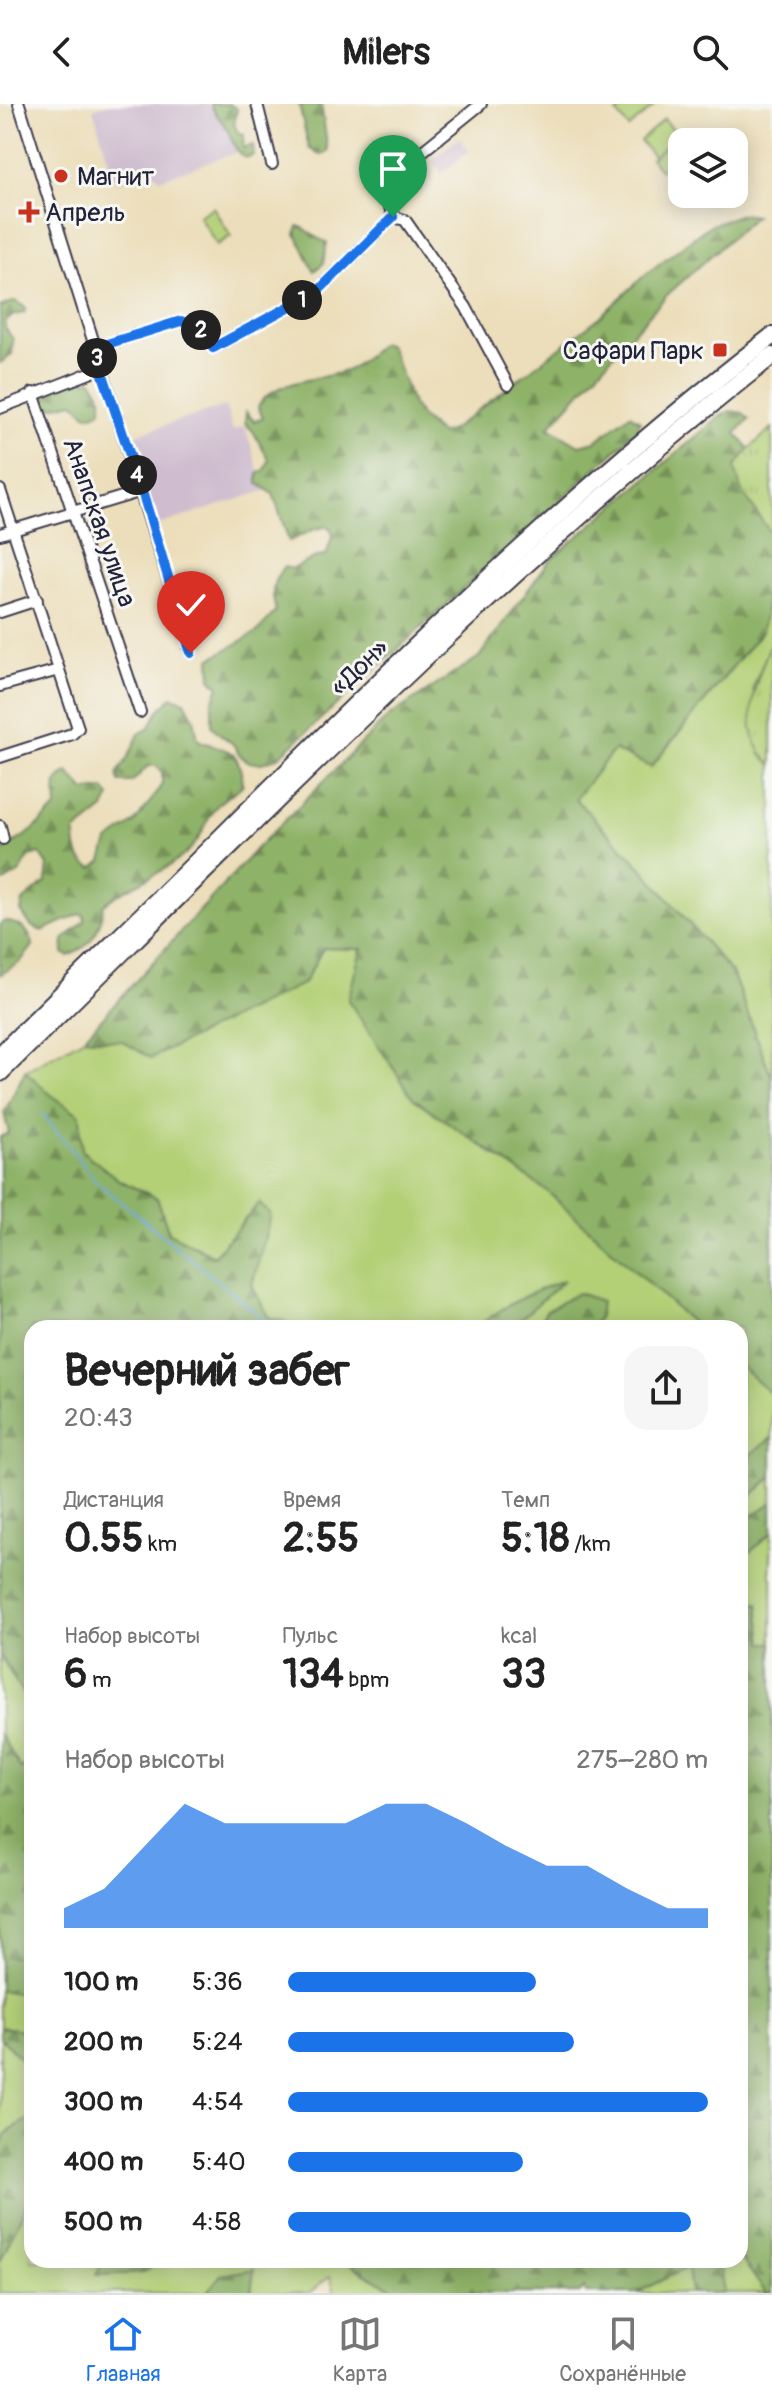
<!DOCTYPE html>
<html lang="ru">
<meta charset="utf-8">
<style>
body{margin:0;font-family:Pangolin,sans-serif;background:#f6f6f6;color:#222;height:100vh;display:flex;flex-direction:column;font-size:30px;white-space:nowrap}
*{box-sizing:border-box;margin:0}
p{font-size:26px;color:#767676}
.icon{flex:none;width:44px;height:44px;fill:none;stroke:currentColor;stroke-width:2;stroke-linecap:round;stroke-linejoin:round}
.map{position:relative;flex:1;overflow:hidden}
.panel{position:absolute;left:24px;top:1216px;width:724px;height:948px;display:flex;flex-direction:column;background:#fff;border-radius:24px;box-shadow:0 4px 20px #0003}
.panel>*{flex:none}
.buttons{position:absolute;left:668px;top:24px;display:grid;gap:16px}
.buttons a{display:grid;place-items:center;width:80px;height:80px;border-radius:16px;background:#fff;box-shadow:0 4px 20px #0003;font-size:40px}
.pin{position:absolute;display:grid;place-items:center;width:68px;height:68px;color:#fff;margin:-82px -34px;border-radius:50% 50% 50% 0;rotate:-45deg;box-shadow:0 0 8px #0007}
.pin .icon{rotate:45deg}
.km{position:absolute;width:40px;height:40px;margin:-20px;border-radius:50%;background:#222;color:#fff;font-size:22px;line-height:40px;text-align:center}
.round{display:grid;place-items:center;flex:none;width:84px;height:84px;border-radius:24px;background:#f6f6f6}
.summary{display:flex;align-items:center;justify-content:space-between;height:136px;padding:0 40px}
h1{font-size:44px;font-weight:700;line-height:60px}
.metrics{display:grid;grid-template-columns:repeat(3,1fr);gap:12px;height:136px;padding:8px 40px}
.metrics div{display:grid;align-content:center}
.metrics b{font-size:40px;font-weight:700}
.metrics small{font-size:22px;font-weight:400}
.metrics p{font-size:22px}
.chart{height:224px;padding:16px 40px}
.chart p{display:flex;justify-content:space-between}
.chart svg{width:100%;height:144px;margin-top:8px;fill:#1a73e8;opacity:.7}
ul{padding:0 40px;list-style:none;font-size:26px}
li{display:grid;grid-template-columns:128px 96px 1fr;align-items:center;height:60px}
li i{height:20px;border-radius:10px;background:#1a73e8}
header{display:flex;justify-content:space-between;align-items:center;height:104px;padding:0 40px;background:#fff;font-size:36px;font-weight:700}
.tab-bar{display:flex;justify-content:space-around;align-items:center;height:112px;border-top:2px solid #e0e0e0;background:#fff;font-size:22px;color:#767676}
.tab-bar a{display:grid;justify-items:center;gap:4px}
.tab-bar .selected{color:#1a73e8}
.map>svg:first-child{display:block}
.industrial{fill:#cfbdcf}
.grass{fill:#b3d077;stroke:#6a7959;stroke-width:2}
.forest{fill:url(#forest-firs);stroke:#586a52;stroke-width:2}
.park{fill:url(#park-tufts);stroke:#6a7959;stroke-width:2}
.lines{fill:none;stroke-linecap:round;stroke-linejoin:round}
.stream{stroke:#71abe1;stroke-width:2}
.minor-casing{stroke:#403e4e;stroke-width:14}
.highway-casing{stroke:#403e4e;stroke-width:20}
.minor{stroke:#fff;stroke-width:10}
.highway{stroke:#fff;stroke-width:16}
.route-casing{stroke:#fff;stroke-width:16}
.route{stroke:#1a73e8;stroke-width:10}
.poi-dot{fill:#c8321e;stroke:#f6f6f2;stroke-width:3}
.labels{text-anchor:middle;stroke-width:6;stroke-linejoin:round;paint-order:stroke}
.poi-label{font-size:26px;fill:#22223b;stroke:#f6f6f2;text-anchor:start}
.street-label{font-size:26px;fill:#22223b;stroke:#f6f6f2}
</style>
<header><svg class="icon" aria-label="back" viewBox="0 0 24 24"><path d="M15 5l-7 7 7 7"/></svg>Milers<svg class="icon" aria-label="search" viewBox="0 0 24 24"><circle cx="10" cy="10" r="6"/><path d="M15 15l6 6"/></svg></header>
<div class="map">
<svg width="772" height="2189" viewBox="0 0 772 2189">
<defs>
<pattern id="forest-firs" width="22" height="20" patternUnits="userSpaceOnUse" patternTransform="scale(2)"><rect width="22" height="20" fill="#8eb268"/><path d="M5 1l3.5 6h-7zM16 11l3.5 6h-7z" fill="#749057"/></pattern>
<pattern id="park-tufts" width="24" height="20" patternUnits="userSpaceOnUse" patternTransform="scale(2)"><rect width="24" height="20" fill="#b3d077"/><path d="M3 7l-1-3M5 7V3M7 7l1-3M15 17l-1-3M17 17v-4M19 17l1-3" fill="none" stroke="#9ab268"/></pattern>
</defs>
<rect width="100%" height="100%" fill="#f6f6f2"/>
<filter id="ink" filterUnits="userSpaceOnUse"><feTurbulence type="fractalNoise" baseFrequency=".0125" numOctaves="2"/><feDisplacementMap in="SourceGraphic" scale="16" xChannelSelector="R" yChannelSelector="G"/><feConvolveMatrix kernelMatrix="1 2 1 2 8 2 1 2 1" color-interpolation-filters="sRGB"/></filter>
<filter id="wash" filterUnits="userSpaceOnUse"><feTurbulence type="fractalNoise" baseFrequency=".006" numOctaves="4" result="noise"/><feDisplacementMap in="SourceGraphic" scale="32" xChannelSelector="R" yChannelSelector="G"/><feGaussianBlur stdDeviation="1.8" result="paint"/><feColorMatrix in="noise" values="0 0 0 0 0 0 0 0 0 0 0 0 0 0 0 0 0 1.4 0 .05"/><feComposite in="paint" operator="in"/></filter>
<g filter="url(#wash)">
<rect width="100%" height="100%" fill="#ecdeba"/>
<g class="industrial">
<path d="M111,0H224L240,47L160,75L155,69L115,78L93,5Z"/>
<path d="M459,34L469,47L442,69L431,56Z"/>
<path d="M225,302L233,326L245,322L265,387L155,422L128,333Z"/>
</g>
<g class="grass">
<path d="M627,0H650L653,3L629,24L617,9Z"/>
<path d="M664,15L678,31L654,53L640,37Z"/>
<path d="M213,103L231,132L217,141L199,112Z"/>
<path d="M772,464V536L753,584L761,651L772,661V974L732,869L574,695L614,646L651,663L762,527Z"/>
<path d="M323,844L361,845L413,994L547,1087L698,1224H591L599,1213L547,1206L536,1224H511L562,1177C530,1188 501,1203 476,1224H305L268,1213L252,1181L259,1100L214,1152L169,1129L157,1094L120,1077L82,1047L50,990L25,967L84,934L122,937L304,879Z"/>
<path d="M740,1262L772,1291V1334L740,1358Z"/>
<path d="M772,1373V1399L740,1419V1402Z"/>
<path d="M772,1428L770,1471L772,1474V1539L763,1540L758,1499L740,1500V1457Z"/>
<path d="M0,1551L25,1593L32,1592V1658L21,1665L0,1630Z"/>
<path d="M0,1886L32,1891V1927L0,1923Z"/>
<path d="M0,1934L32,1965V2015C19,2018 4,2030 0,2042Z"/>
<path d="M32,2088V2156H104L97,2171L141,2169L162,2156H349L350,2161L401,2189H335L330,2172L309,2189H251L254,2166L221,2171L206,2189H0V2157Z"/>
<path d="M740,2153L766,2189H724L719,2156H740Z"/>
<path d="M688,2162L691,2189H636Z"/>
</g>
<g class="forest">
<path d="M211,0H229L237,5L234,20L238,29L244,31L243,44L253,41L254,51L245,54C231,43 234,35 225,22C220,13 213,10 211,0Z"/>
<path d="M299,0H321L328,47L321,51L309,44Z"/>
<path d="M741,110L755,112L667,191L549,323L579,341L596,337L630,310L640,317L637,327L280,652C266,659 251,665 239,650C236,646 235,642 232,639C224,633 218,630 212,622V599L219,583L211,574L210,555L257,528L276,507C271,489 271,478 284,463L293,465L316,453L326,452L333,430L328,422L312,426L289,437L273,390L258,379V370L265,366L269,356L253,327L245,319L246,308L254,317L263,314L258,303C273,274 322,277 348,266C360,261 372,247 382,239L390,243L413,301L422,314L441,330L452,326L600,213L647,169L709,122Z"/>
<path d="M298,122C310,125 314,136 327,138L323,160L314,167L296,130Z"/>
<path d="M15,197L26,204L24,209L14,211L5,218V224L13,235L12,251L0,259V203Z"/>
<path d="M81,275L92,276C99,286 105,294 101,306C82,317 86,307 74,298L47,304L41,292Z"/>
<path d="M730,307L743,309L749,315L736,329L749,345L735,363L741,386L772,431V464L762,527L651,663L614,646L575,695L641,763L732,869L772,974V1291L740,1262V1224H698L547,1087L413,994L348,896L361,845L323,844L304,879L151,954L122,937L84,934L257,744L388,613L479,553L550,456L718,314Z"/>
<path d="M172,593L185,597L194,614L198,636C231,650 238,641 243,680C235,691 224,691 215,704C203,721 202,736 184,751C160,772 127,781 103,801C102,825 90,844 68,852L63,849L64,835L85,817L84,811L80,810L42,827L31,822L21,807L23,797L46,778L48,761L39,749L29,753L20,768L4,778L0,775V754L4,746L33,726L57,703C57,685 49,679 68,668L85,687L104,685L110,692L104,705L75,728C75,745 77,758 93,764L102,757L108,737L135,718L153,694L162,680V668L157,662H148L132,678H119L117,670L128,654L139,630L149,624L160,605Z"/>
<path d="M5,817C21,820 30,826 33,842L20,858L0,871V820Z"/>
<path d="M25,967L50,990L80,1011L82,1047L120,1077L157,1094L169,1129L214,1152L259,1099L271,1111L252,1181L268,1213L305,1224H32V1592L25,1593L0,1551V1033L9,1029L4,1009Z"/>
<path d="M564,1176L511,1224H476C502,1203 532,1187 564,1176Z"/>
<path d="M578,1189L601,1197L599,1213L591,1224H536L547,1206Z"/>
<path d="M772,1334V1373L740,1402V1358Z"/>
<path d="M772,1399V1428L740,1457V1419Z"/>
<path d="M758,1499L763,1539H772V2189H766L740,2153V1500Z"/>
<path d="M0,1630L21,1665L32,1658V1891L0,1886Z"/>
<path d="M0,1923L32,1927V1965L0,1934Z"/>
<path d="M32,2015V2088L0,2157V2042C4,2030 19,2018 32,2015Z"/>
<path d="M104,2156H162L142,2169L96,2171Z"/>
<path d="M349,2156H719L724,2189H691L688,2163L636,2189H586L584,2184L579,2189H401L350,2161Z"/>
<path d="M254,2165L251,2189H206L221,2171Z"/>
</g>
<g class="park">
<path d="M675,34L682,42V47L661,66L651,55Z"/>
<path d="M772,324V431L741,386L735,363L749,345Z"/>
<path d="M772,536V661C734,627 757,576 772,536Z"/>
</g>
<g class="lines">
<path class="stream" d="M43,1010L96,1077L275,1224"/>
</g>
</g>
<g filter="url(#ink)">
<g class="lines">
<defs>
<g id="minor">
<path d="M19,0L191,549"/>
<path d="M257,0L272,60"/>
<path d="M393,113L405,116L466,203L508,281"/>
<path d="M393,113L383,79L481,0"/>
<path d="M94,244L181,217L199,223L213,244L318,187L393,113"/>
<path d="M33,289L140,608"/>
<path d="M0,304L100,265"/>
<path d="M0,386L78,624L72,630L0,653"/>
<path d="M0,430L142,387"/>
<path d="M0,508L37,496"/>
<path d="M0,582L59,566"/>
<path d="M0,722L3,735"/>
</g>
<g id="highway">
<path d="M0,951C67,883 136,818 203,751C385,569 569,389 772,232"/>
<path d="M0,969C251,723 496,469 772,252"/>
</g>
</defs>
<use href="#minor" class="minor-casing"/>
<use href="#highway" class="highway-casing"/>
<use href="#minor" class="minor"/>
<use href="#highway" class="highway"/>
</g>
</g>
<g class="lines" filter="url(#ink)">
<defs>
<path id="route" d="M191,549L142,387L94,244L181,217L199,223L213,244L318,187L393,113"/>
</defs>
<use href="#route" class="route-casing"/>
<use href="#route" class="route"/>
</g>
<g class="poi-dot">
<circle cx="61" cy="72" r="8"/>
<path d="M25 96h8v8h8v8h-8v8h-8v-8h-8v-8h8z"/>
<rect x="712" y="238" width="16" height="16" rx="4"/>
</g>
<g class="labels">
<g class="poi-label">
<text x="77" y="81">Магнит</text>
<text x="45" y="117">Апрель</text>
<text x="704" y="255" text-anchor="end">Сафари Парк</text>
</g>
<g class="street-label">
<text transform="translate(100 418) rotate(71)" y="9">Анапская улица</text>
<text transform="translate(359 563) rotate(-44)" y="9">«Дон»</text>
</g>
</g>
</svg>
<div class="buttons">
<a><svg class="icon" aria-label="layers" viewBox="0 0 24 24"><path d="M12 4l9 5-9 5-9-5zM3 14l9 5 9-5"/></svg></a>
</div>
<div class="pin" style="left:393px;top:113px;background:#1e9e55"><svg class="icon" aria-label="arrive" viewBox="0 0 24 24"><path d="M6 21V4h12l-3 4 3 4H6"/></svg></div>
<div class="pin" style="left:191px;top:549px;background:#d93025"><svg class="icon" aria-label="check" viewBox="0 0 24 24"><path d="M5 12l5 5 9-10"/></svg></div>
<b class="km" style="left:302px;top:196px">1</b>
<b class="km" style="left:201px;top:226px">2</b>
<b class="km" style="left:97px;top:254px">3</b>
<b class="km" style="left:137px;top:371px">4</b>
<section class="panel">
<div class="summary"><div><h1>Вечерний забег</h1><p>20:43</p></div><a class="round"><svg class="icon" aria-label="share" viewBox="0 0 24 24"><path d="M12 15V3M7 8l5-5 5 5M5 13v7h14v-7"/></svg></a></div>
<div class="metrics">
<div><p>Дистанция</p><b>0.55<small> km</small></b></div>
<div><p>Время</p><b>2:55</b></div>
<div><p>Темп</p><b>5:18<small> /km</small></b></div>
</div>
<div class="metrics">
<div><p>Набор высоты</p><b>6<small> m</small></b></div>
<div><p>Пульс</p><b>134<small> bpm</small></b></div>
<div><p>kcal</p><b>33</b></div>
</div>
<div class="chart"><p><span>Набор высоты</span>275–280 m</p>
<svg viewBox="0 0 160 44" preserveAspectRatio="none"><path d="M0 44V38L10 32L20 19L30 6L40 12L50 12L60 12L70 12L80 6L90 6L100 12L110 19L120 25L130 25L140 32L150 38L160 38V44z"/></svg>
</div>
<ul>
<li><b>100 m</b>5:36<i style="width:59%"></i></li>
<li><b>200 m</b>5:24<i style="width:68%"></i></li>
<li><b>300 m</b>4:54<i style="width:100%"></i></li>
<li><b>400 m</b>5:40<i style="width:56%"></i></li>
<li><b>500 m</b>4:58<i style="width:96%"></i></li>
</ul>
</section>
</div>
<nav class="tab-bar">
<a class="selected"><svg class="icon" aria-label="home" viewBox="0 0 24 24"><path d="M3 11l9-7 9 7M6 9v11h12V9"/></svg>Главная</a>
<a><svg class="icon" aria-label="map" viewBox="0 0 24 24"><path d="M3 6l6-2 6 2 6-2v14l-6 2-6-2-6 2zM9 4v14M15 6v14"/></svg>Карта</a>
<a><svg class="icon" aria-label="saved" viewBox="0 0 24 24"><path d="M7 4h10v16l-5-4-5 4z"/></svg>Сохранённые</a>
</nav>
